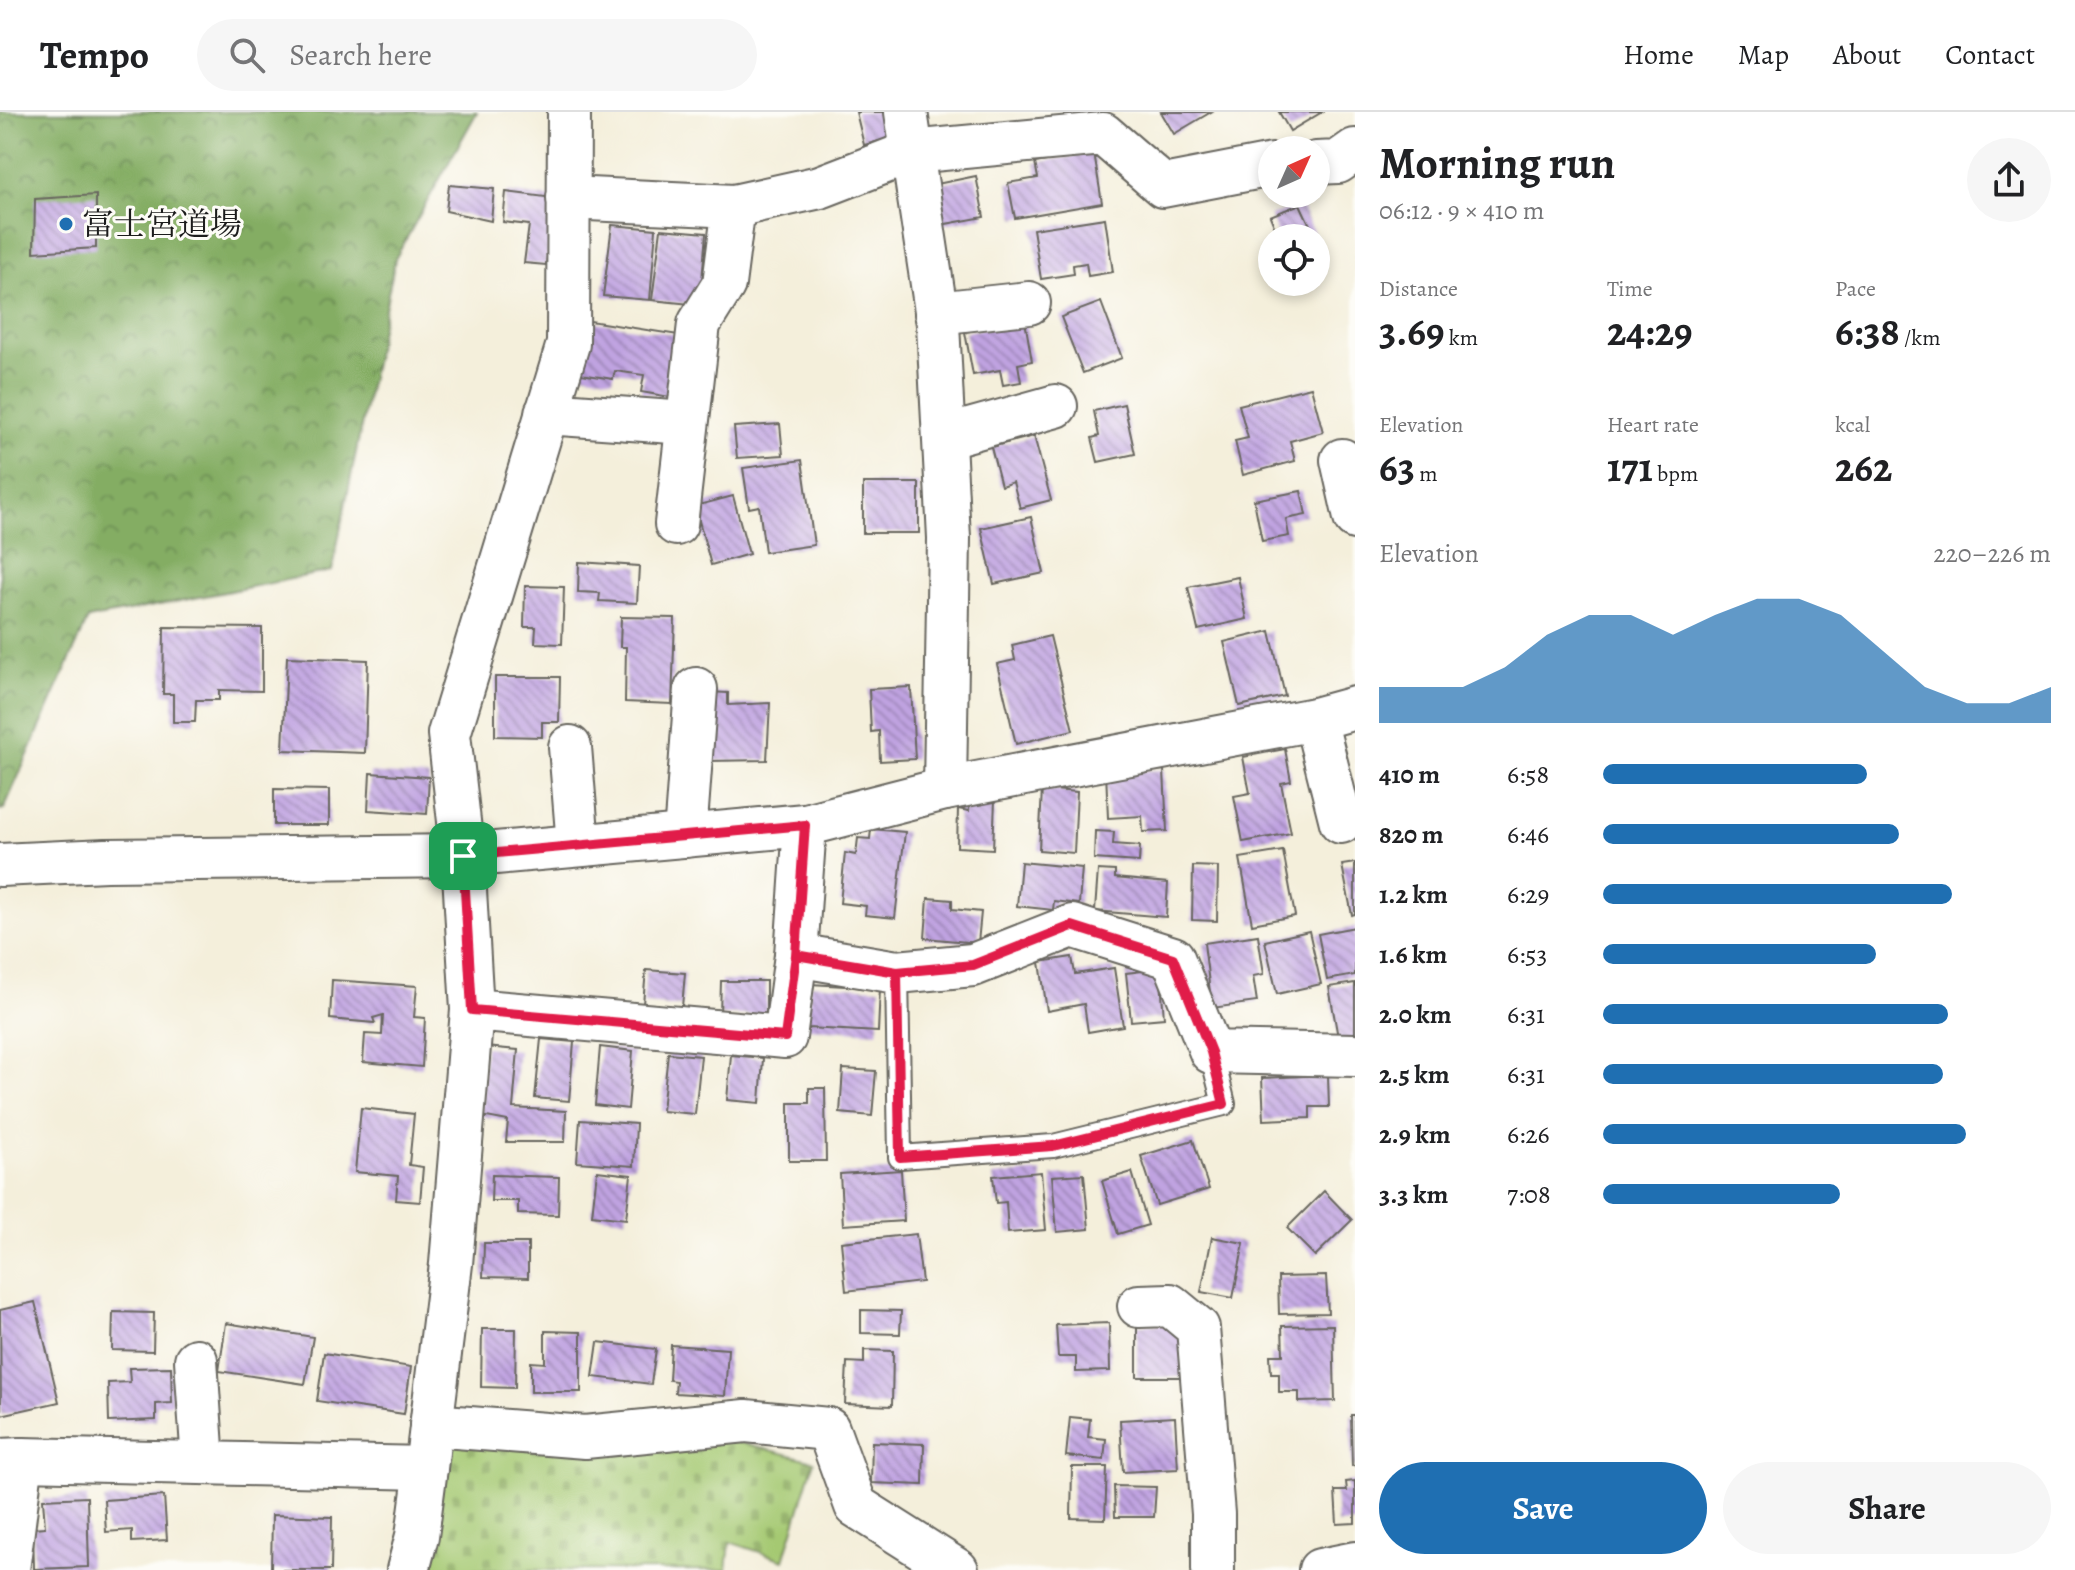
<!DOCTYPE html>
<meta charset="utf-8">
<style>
body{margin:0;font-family:Alegreya,"Noto Serif JP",serif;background:#f6f6f6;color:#202124;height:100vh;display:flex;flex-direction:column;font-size:30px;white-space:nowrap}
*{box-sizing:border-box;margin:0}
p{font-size:26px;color:#757577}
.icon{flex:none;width:44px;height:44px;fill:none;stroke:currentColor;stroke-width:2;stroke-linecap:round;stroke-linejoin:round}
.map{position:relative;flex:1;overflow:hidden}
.details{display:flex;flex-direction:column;background:#fff;width:720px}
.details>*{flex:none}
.needle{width:52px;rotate:45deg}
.tools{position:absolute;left:1258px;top:24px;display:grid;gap:16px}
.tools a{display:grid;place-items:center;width:72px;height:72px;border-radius:50%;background:#fff;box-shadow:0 4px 12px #0003;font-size:40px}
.pin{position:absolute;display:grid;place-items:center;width:68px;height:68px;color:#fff;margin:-34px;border-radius:16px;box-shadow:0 4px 12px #0006}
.round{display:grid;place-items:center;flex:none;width:84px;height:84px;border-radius:42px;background:#f6f6f6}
.head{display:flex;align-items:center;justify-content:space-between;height:136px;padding:0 24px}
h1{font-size:44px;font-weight:600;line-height:60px}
.figures{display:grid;grid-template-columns:repeat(3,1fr);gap:12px;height:136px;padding:8px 24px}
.figures div{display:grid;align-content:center}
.figures b{font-size:40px;font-weight:600}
.figures small{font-size:22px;font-weight:400}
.figures p{font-size:22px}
.chart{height:224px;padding:16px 24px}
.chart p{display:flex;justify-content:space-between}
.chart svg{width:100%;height:144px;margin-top:8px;fill:#1f6fb2;opacity:.7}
.cta{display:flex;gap:16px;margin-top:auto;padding:16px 24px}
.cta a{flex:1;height:92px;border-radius:48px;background:#1f6fb2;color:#fff;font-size:32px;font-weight:600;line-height:92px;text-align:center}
.cta a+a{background:#f6f6f6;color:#202124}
ul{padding:0 24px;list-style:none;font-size:26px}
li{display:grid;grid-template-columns:128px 96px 1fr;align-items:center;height:60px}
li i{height:20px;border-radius:10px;background:#1f6fb2}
header{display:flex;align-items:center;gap:48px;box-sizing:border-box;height:112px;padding:0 40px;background:#fff;border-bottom:2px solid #e0e0e0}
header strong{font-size:38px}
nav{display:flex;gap:44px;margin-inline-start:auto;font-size:28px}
.search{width:560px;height:72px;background:#f6f6f6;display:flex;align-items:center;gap:20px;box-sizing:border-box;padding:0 28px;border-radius:44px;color:#757577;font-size:30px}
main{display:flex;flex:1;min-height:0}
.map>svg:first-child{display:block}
.forest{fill:url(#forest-crowns);stroke:#506440;stroke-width:2}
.cemetery{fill:url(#cemetery-stones);stroke:#607247;stroke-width:2}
.building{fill:url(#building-back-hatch)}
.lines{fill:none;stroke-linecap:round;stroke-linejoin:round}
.service-casing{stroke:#68665f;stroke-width:26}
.minor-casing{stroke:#68665f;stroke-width:46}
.service{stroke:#fff;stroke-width:22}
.minor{stroke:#fff;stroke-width:42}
.route-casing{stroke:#fff;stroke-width:16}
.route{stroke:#e11d48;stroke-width:10}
.poi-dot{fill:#1f6fb2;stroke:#fdfcf7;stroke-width:3}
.labels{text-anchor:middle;stroke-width:6;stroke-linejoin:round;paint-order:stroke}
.poi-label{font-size:32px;fill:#1c1c1c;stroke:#fdfcf7;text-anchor:start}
</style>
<header>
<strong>Tempo</strong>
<div class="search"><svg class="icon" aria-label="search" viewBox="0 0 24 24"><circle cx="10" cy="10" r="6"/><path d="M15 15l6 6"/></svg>Search here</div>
<nav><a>Home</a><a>Map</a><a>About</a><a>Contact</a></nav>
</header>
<main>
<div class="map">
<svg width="1355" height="1458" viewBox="0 0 1355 1458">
<defs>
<pattern id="forest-crowns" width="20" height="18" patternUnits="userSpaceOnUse" patternTransform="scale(2)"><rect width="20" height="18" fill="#84ad64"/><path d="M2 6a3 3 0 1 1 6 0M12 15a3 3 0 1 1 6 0" fill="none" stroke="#6b8c52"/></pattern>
<pattern id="cemetery-stones" width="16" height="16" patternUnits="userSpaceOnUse" patternTransform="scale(2)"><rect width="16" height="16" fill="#a5c972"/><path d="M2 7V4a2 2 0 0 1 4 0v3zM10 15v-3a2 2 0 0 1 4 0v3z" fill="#8dac62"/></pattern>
<pattern id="building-back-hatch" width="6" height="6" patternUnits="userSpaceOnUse" patternTransform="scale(2)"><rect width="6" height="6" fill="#c0a3e1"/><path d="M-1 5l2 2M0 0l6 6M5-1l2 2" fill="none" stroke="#9b84b6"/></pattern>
</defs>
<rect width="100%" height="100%" fill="#fdfcf7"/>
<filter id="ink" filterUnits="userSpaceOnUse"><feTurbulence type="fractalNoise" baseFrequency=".0125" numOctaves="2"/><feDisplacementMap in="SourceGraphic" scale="16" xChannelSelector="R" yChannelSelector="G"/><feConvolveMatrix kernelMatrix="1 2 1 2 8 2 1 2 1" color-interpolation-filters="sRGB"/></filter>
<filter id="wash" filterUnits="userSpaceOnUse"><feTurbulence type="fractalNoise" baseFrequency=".006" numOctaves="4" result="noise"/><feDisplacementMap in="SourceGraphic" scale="32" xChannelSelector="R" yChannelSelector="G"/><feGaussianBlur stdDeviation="1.8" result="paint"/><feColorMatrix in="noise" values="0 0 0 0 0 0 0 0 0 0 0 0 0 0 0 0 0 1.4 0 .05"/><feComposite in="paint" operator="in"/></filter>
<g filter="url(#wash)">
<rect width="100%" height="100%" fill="#f4efdb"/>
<path class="forest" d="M0,0H477L395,147L332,459L88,507L4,697L0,698Z"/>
<path class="cemetery" d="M726,1327L814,1349L784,1448L730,1430L727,1458H425L446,1331Z"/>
<g id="blocks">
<g class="building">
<path d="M856,0H889L895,25L864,33Z"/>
<path d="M1161,0H1211L1174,22Z"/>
<path d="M1279,0H1322L1290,19Z"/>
<path d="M1094,41L1102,91L1015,106L1008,71L1038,66L1035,51Z"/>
<path d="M976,64L984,105L940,113L932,73Z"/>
<path d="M449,73L494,77L491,109L446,99Z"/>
<path d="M506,80L554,86L546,153L524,151L529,113L503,110Z"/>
<path d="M96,83V136L34,140L35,87Z"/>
<path d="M1300,92L1316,126H1279L1270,104Z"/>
<path d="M1105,106L1113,160L1088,164L1086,151L1073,153L1074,162L1041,167L1033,117Z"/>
<path d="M612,113L656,117L650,188L603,184Z"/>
<path d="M661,117L706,121L700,193L652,188Z"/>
<path d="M1101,190L1122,246L1083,261L1061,205Z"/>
<path d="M590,209L685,224L676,286L641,280L644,263L615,259L613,267L581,262Z"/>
<path d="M1025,209L1032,249L1018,252L1021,270L1003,273L1000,258L973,263L965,220Z"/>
<path d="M1311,275L1323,320L1290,329L1295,349L1243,363L1235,329L1248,326L1239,293Z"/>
<path d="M1124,292L1135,342L1098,350L1092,326L1099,324L1094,299Z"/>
<path d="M780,312L783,343L737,346L734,315Z"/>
<path d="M1034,324L1051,388L1020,396L1013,370L1001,374L991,335Z"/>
<path d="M802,348L814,433L765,440L759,394L749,396L743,356Z"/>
<rect x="863" y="371" width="56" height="50"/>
<path d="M1301,379L1306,403L1286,407L1289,424L1262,429L1254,388Z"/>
<path d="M733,384L749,442L711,453L695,394Z"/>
<path d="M1031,405L1044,461L994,472L981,416Z"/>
<path d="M579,450L639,454L637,491L599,489L600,481L578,480Z"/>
<path d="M1238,465L1247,507L1198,518L1188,475Z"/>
<path d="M525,474L564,475L562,532L535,531L536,515H524Z"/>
<path d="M621,505L675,506L672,592L625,590L626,535H620Z"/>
<path d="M164,515L262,516V579L219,578V588H196L195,610H173V582H163Z"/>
<path d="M1270,519L1285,584L1239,594L1224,530Z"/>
<path d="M1050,524L1073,618L1016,632L997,552L1015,548L1012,533Z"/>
<path d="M287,545L368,548L365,641L283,638Z"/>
<path d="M495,565H560L559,610H542V625L495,624Z"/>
<path d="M911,575L915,647L880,649L879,619L871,620L869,577Z"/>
<path d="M709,580L728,581V593L770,591L767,648L708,649Z"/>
<path d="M1285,637L1291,669L1281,671L1291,721L1243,730L1234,684L1250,681L1243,645Z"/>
<path d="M1164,658L1167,719L1143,720L1142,704L1108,706L1106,660Z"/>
<path d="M370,661L429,665L427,702L368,698Z"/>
<path d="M274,677L329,678V713H274Z"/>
<path d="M1042,677L1077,680L1074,741L1039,738Z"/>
<path d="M970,687L995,688L993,737L957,735L958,697L969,699Z"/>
<path d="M871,717L905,720L895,806L865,803L866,794L840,791L845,741L856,743L858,726L870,727Z"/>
<path d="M1095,719L1114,720L1113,732L1140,734L1139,750L1094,747Z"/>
<path d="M1283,739L1295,804L1252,812L1240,746Z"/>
<path d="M1021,750L1082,756L1079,792L1054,789L1053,798L1017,794Z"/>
<path d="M1355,751V802L1352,803L1342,753Z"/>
<path d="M1193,754L1218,755L1217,809L1192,808Z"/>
<path d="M1098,758L1115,759V766L1168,771L1166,805L1095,799Z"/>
<path d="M928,786L952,788V797L981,800L978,831L925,826Z"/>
<path d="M1355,815V863L1327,868L1318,822Z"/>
<path d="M1309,819L1321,872L1277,882L1265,829Z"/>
<path d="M1258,823L1264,862L1253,864L1257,890L1212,896L1204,831Z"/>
<path d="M1072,845L1075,862L1114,856L1123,914L1088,920L1084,892L1047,899L1040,850Z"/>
<path d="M1160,857L1164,906L1131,909L1126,861Z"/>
<path d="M646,858L685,861L682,895L643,892Z"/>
<path d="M332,868L417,874L414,905L425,906L422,955L363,950L365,922L382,923L383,903L373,906L375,911L330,907Z"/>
<path d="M721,869H766V903H720Z"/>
<path d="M1355,871V928L1339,931L1329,875Z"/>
<path d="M810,872L880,876L878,920L808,916Z"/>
<path d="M541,927L574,930L569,989L535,986Z"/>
<path d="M485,935L518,938L513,996L566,999L565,1030H506L508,1009L481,1004Z"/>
<path d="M600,935L633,939L628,997L595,993Z"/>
<path d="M668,941L701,944L695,1002L662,999Z"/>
<path d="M731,943L763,946L760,991L727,988Z"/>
<path d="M843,957L876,959L872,1004L840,1001Z"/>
<path d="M1328,963L1329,995H1310V1006L1264,1008L1262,966Z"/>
<path d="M809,976H825L826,1049H789V991H809Z"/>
<path d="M361,996L414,1002L409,1053L423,1055L420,1090L396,1088L398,1064L355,1060Z"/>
<path d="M580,1008L636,1012L634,1054L577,1050Z"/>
<path d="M1193,1028L1209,1077L1157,1093L1141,1044Z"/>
<path d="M901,1058L904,1109L843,1113L840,1062Z"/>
<path d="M597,1059L631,1063L626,1107L592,1103Z"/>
<path d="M1041,1060L1046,1118L1008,1121L1006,1090L996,1091L993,1064Z"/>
<path d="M1132,1060L1148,1113L1118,1122L1102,1069Z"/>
<path d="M1084,1062L1089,1117L1057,1120L1052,1064Z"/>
<path d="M492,1063L559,1065L558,1103L518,1102V1089H491Z"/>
<path d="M1324,1079L1352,1108L1315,1144L1287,1116Z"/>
<path d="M916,1122L922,1170L846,1179L841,1130Z"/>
<path d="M1212,1125L1244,1131L1233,1186L1201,1180Z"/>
<path d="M484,1131H528V1166L483,1165Z"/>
<path d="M1326,1164L1328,1201L1279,1202L1278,1165Z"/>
<path d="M35,1190L59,1290L1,1303L0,1198Z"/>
<path d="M861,1198L901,1199L900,1222L861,1221Z"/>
<path d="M113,1200L154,1201L153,1239L112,1238Z"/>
<path d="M226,1211L313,1225L305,1272L219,1259Z"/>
<path d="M1109,1211L1110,1259L1076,1260V1245H1058L1056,1213Z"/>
<path d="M1176,1212L1192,1265H1137V1213Z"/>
<path d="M1333,1213L1335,1289L1299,1290V1280H1279V1261H1271L1270,1243H1283L1282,1214Z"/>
<path d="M482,1217H516L515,1276L481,1275Z"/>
<path d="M545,1219L581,1220V1280H531V1250L545,1251Z"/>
<path d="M598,1230L656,1237L651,1272L593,1265Z"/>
<path d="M671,1233L728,1237L725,1284L675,1281L676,1269L669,1268Z"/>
<path d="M864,1238L893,1239L892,1294L845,1292L847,1250L864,1251Z"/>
<path d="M324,1241L411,1255L404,1302L317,1289Z"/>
<path d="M171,1255L172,1291L156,1292V1308L109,1310L108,1271L130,1270L129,1256Z"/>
<path d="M1351,1303H1355V1354H1352Z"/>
<path d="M1070,1305L1090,1307L1088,1325L1106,1327L1104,1348L1066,1344Z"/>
<path d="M1175,1305L1178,1357L1123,1360L1120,1308Z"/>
<path d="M872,1330L924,1332L923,1373L871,1371Z"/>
<path d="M1072,1355H1107L1105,1407L1071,1406Z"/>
<path d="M1355,1369V1411L1337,1412L1335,1379H1347L1346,1370Z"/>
<path d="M1114,1374L1156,1375L1154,1405H1115Z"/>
<path d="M164,1384L167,1428L132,1430V1418L106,1420L104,1388Z"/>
<path d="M87,1385L89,1455L34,1457L33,1416L45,1415L43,1387Z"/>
<path d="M272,1403L332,1405L331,1458H271Z"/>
</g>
</g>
</g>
<g filter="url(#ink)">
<use href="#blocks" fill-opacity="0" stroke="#68665f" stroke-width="2"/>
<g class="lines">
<defs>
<path id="service" d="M897,860L900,1045L1053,1034L1224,992L1211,940"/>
<g id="minor">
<path d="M906,0L938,212L949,426L945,677"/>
<path d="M1316,51L1338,50L1355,38"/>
<path d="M568,86L734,94L820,75L911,40L1103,22L1163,74L1272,53"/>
<path d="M936,201L1029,191"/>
<path d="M546,301L687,311"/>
<path d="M944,325L1056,294"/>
<path d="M1342,348L1355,406"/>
<path d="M676,412L699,212L724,172L734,94"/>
<path d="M1315,607L1341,710"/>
<path d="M570,635L578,733"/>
<path d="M805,713L796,843L897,860L973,853L1072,814L1173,846L1211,940L1355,943"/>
<path d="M685,724L696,577"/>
<path d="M0,753L106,748L463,744L805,713L945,677L1315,607L1355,596"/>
<path d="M472,898L785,925L796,843"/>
<path d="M1139,1194L1170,1193L1198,1216L1213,1402V1458"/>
<path d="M196,1248L203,1351"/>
<path d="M431,1313L585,1325L746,1309L828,1317L856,1394L957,1458"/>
<path d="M0,1348L22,1347L426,1356"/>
<path d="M8,1458L22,1347"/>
<path d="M408,1458L417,1424L426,1356L451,1152L472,898L463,744L449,622L568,232L569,0"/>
<path d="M1320,1458L1355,1451"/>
</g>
</defs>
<use href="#service" class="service-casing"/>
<use href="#minor" class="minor-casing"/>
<use href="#service" class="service"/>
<use href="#minor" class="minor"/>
</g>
</g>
<g class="lines" filter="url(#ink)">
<defs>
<path id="route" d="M463,744L805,713L796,843L897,860L973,853L1072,814L1173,846L1211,940L1224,992L1053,1034L900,1045L897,860L796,843L785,925L472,898L463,744"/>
</defs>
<use href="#route" class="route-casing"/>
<use href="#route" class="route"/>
</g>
<circle class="poi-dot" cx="66" cy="112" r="8"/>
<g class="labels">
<g class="poi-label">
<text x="82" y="123">富士宮道場</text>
</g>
</g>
</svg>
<div class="tools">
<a><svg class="needle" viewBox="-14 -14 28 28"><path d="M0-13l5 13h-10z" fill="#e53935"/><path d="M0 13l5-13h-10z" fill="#757577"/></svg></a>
<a><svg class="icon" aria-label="locate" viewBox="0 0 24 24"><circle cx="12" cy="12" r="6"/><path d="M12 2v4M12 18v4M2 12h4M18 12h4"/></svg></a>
</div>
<div class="pin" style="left:463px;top:744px;background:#1e9e55"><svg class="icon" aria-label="arrive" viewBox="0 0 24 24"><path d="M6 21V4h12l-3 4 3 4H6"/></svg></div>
</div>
<section class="details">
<div class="head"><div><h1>Morning run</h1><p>06:12 · 9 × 410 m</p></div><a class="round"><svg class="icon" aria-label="share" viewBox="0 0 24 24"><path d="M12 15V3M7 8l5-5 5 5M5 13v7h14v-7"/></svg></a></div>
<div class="figures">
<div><p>Distance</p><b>3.69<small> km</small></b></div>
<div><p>Time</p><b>24:29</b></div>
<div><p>Pace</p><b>6:38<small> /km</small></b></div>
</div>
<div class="figures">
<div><p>Elevation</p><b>63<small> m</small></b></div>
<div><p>Heart rate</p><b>171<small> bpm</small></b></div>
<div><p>kcal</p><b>262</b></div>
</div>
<div class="chart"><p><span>Elevation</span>220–226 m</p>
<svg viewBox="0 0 160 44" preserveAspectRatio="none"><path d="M0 44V33L10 33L20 33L30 27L40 17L50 11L60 11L70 17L80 11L90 6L100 6L110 11L120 22L130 33L140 38L150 38L160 33V44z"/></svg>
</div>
<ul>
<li><b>410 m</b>6:58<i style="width:59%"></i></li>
<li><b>820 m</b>6:46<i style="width:66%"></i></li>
<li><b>1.2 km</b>6:29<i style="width:78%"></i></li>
<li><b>1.6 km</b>6:53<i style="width:61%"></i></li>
<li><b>2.0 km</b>6:31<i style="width:77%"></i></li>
<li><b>2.5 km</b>6:31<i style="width:76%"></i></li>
<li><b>2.9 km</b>6:26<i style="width:81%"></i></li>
<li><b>3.3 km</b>7:08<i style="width:53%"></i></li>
</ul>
<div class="cta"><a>Save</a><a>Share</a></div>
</section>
</main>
